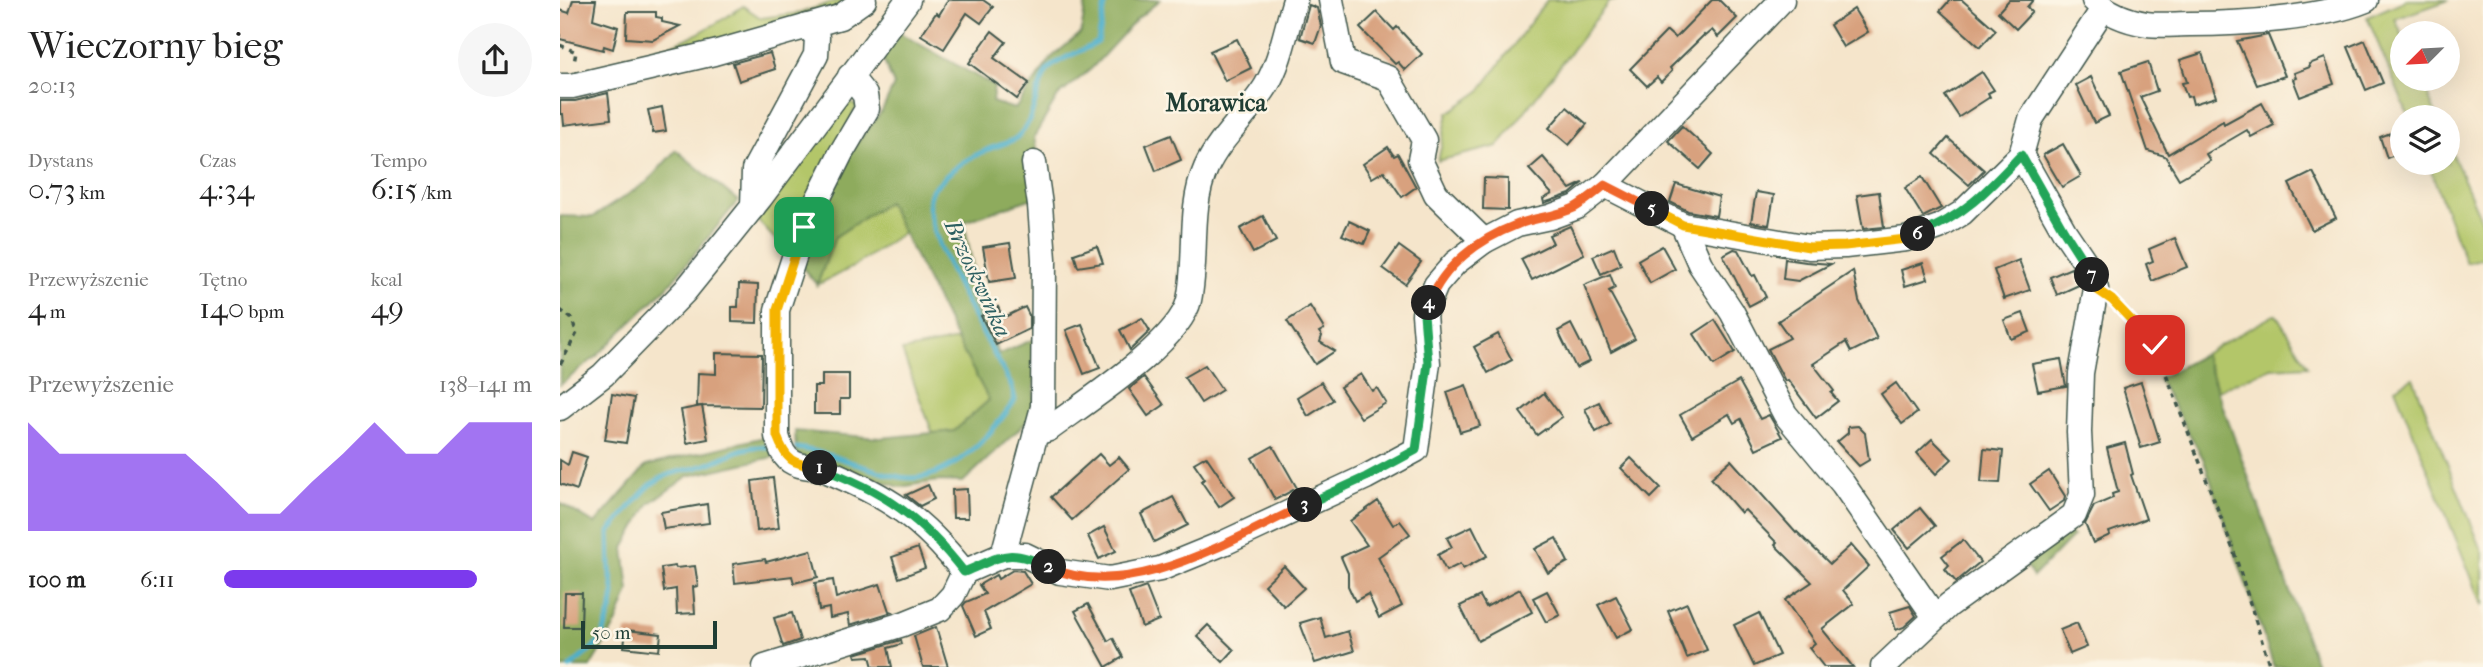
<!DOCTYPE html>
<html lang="pl">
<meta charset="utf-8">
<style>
body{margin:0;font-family:"IM FELL French Canon",serif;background:#f6f6f6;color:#222;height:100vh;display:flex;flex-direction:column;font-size:26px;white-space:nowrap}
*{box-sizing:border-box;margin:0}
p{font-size:23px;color:#767676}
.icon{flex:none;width:38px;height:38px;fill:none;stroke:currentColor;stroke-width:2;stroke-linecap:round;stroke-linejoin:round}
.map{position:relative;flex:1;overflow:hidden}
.panel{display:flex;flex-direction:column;background:#fff;width:560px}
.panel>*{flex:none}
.needle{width:46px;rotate:246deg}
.fabs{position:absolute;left:1830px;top:21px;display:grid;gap:14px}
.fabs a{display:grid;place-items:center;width:70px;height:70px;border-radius:50%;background:#fff;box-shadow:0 7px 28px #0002;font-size:35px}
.scale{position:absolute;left:21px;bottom:18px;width:136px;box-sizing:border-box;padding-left:7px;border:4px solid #1f3d34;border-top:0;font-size:19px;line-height:24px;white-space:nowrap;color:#1f3d34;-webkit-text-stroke:5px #fcf5e5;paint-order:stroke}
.pin{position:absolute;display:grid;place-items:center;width:60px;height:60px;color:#fff;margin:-30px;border-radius:14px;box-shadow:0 4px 10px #0006}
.km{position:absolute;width:35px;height:35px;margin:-18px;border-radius:50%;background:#222;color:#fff;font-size:19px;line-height:35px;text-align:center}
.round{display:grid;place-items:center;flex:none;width:74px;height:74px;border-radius:37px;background:#f6f6f6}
.summary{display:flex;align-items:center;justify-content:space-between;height:119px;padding:0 28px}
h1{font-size:38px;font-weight:600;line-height:52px}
.metrics{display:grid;grid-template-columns:repeat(3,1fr);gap:10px;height:119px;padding:7px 28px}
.metrics div{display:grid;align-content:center}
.metrics b{font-size:30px;font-weight:600}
.metrics small{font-size:19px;font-weight:400}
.metrics p{font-size:19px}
.chart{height:196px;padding:14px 28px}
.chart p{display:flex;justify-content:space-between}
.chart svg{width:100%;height:126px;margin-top:7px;fill:#7c3aed;opacity:.7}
ul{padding:0 28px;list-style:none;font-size:23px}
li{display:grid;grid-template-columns:112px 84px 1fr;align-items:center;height:52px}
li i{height:18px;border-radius:9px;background:#7c3aed}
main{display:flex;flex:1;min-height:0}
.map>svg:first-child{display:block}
.green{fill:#b3c669;stroke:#69824e;stroke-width:2}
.forest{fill:#8eab5d;stroke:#567448;stroke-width:2}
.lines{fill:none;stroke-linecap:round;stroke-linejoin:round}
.stream{stroke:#4bafcb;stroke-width:5}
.building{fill:#d8a17e}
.minor-casing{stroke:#3f564b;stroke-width:27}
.path{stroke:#3f564b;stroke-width:3.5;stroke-dasharray:5 5;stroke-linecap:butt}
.minor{stroke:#fff;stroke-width:24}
.split-1-casing{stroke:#fff;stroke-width:14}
.split-2-casing{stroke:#fff;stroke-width:14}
.split-3-casing{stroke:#fff;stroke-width:14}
.split-4-casing{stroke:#fff;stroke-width:14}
.split-5-casing{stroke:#fff;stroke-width:14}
.split-6-casing{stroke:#fff;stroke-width:14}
.split-7-casing{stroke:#fff;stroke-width:14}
.split-8-casing{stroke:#fff;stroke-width:14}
.split-1{stroke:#f5b400;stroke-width:9}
.split-2{stroke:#22a559;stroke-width:9}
.split-3{stroke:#f0652b;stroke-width:9}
.split-4{stroke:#22a559;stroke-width:9}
.split-5{stroke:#f0652b;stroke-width:9}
.split-6{stroke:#f5b400;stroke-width:9}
.split-7{stroke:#22a559;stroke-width:9}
.split-8{stroke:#f5b400;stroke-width:9}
.labels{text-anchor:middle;stroke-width:5;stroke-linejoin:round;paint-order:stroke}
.water-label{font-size:23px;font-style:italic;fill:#2c5f61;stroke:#fcf5e5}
.quarter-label{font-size:24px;font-weight:bold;fill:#1f3d34;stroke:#fcf5e5}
</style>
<main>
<section class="panel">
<div class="summary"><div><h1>Wieczorny bieg</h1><p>20:13</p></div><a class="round"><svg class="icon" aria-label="share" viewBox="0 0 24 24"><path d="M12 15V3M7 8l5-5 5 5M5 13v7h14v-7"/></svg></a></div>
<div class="metrics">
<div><p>Dystans</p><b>0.73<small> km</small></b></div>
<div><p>Czas</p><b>4:34</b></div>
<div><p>Tempo</p><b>6:15<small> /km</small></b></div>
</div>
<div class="metrics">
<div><p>Przewyższenie</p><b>4<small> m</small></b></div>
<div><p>Tętno</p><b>140<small> bpm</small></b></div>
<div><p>kcal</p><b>49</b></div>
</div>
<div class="chart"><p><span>Przewyższenie</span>138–141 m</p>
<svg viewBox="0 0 160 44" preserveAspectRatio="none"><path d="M0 44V6L10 17L20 17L30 17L40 17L50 17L60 27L70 38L80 38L90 27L100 17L110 6L120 17L130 17L140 6L150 6L160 6V44z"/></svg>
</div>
<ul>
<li><b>100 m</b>6:11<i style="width:82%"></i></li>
</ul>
</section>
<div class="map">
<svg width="1923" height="667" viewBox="0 0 1923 667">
<rect width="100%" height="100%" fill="#fcf5e5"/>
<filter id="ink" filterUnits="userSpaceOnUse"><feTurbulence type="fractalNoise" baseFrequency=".0143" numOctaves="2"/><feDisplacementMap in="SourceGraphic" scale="14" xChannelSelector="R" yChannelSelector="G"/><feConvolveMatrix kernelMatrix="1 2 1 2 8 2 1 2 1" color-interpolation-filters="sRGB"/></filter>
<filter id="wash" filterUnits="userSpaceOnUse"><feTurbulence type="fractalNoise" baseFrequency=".00686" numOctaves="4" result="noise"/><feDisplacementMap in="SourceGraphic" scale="28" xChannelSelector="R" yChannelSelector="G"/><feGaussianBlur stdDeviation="1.57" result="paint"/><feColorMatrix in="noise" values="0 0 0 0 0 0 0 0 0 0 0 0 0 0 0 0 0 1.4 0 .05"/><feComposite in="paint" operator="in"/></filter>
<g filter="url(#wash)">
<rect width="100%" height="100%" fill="#f5e5cb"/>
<g class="green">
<path d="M279,0H283L286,7L65,65L62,57C111,49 143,34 183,6L201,18L240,13Z"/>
<path d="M987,0H1057L1049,2L938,146L878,161L888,113L919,92Z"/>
<path d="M1846,0H1889L1835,19L1843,37V79H1861L1877,117H1849L1807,17Z"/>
<path d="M287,102L297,106L226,251L197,220Z"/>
<path d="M1888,143L1923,224V258L1906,263L1868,163H1888Z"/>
<path d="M328,201L344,232L293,267L257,285L275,237Z"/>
<path d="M1716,314L1748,366L1711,368L1658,390L1644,354Z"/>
<path d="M397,340L430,400L395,431L373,434L342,351Z"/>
<path d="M1853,378L1923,553V606L1835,388Z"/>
</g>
<g class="forest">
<path d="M526,0H600L577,19L531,69L498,96L474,137L484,194L404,222L413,268L414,304L439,354L477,338L473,416L403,482L378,481L340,487L236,455L235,431L320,438L394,431L429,400L397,340L328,202L275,237L257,285L241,266L288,154L322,111L334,85L321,55L338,32L434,86L432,102L455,109L492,57L521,33Z"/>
<path d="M116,150L178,201L109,285L37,356L0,385V216L33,217L87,182Z"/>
<path d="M1644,354L1757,667H1714L1643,458L1598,379Z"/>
<path d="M208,436L213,457L128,476L89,504L64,548L69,591L56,624L30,667H0V503L35,524L86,466Z"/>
<path d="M1503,528L1513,536L1473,577L1461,557Z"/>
</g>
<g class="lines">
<g class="stream">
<path d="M236,448C271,452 301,468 335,476C384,489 430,437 455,400L452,387C435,352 355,224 371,192C373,187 379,183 382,180C397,164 411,157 431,148C439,145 449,143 456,138C477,121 473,92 487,71C496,59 524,51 538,42L546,0"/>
<path d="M10,667L41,641L52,607L54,593L50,570L49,532C62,518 79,494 93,483C109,471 127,471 145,465C168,457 180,445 207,447"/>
</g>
</g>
<g id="blocks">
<g class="building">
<path d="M13,0H36L33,19L58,27L53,49L44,46L43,50L0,39V10L9,13Z"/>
<path d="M388,0H423L433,7L421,23L407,13L384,49L361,35L376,13L379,15Z"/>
<path d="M1152,0H1159L1177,18L1158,37L1152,30L1145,36L1144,35L1110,68L1112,71L1101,82L1097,77L1087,86L1070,69L1107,31L1115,38Z"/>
<path d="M1390,0H1402L1436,30L1420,47L1380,11Z"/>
<path d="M1449,0H1473L1467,7L1472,12L1456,29L1438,12Z"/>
<path d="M749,5L757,8L761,26L755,43L740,38Z"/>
<path d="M1294,9L1308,32L1283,47L1270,25Z"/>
<path d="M67,12H96V17L102,18V22L120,26L93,40L66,38Z"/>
<path d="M817,12L834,30L837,27L862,54L845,70L838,62L835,64L800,28Z"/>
<path d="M432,31L446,42L434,58L469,83L457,99L409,63Z"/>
<path d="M1708,35L1725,76L1697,85L1677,41Z"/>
<path d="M677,39L691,68L665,81L650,51Z"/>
<path d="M1805,40L1823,83L1806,90L1788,47Z"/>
<path d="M210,53L215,69L179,81L173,63Z"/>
<path d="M1642,53L1656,97L1633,104L1631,96L1627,97L1622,83L1627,82L1620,60Z"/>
<path d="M1765,58L1774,84L1740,97L1733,79L1736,78L1734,73L1750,67L1749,64Z"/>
<path d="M1588,62L1597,91L1580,97L1608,154L1663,121L1664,124L1702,103L1714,125L1691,137L1687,130L1646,154L1650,161L1619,179L1605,156L1588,151L1561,71Z"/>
<path d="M1422,72L1434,90L1428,93L1430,97L1399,117L1385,96Z"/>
<path d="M1531,77L1549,116L1534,123L1516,85Z"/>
<path d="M48,93L51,119L4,125L3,114H0V101H15Z"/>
<path d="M102,107L106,131L93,133L88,110Z"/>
<path d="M1007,107L1027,124L1009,145L989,128Z"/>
<path d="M1122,126L1153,154L1140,169L1108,141Z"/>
<path d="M1843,128V152L1827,158L1820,137Z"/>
<path d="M611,135L621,160L596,171L586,145Z"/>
<path d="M1388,138L1424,170L1409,185L1374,154Z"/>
<path d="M1503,144L1521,176L1502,187L1483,155Z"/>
<path d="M828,147L834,156L838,154L856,187L842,197L824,171L812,178L803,164Z"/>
<path d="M983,157L1010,189L1023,183L1010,194L984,203L983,199L992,194L969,169Z"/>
<path d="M1753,172L1776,218L1752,230L1729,184Z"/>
<path d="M1362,177L1381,208L1363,217L1345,188Z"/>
<path d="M924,178L948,179V210L923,209Z"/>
<path d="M1116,184L1159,197L1156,216L1128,211L1110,202Z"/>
<path d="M1196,192L1214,195L1209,225L1191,222Z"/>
<path d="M1319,192L1324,227L1303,229L1297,195Z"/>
<path d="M703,216L716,241L693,253L680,229Z"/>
<path d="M789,221L810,231L804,244L782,235Z"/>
<path d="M1010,226L1024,254L972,280L961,259L993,243L989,235Z"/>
<path d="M1615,238L1627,267L1592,281L1586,264L1593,261L1589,249Z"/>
<path d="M450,243L456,278L429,282L423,247Z"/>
<path d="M537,246L543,263L518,267L514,254Z"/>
<path d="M839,246L861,262L845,284L823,268Z"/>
<path d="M1102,246L1115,269L1090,283L1078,260Z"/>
<path d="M1054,247L1061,265L1041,274L1033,256Z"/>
<path d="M1174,249L1178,250L1192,276L1195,275L1206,297L1189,306L1163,255Z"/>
<path d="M1225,259L1246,262L1271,264L1238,281L1223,279Z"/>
<path d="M1459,260L1470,290L1444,299L1434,270Z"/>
<path d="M1363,263L1368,279L1345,286L1341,270Z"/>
<path d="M1511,268L1519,285L1497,295L1490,277Z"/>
<path d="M1293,271L1299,301L1317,339L1291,352L1286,342L1253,364L1274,391L1271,393L1278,401L1256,418L1228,380L1225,381L1208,349L1230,338L1218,321Z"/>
<path d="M1050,274L1055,288L1049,291L1075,339L1051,352L1024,285Z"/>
<path d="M179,284L198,285L197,323L172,322V307H178Z"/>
<path d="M750,306L764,329L759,332L762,336L760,342L775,351L755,364L727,321Z"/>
<path d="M438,307L443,318L465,307L469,315V329L436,345L421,316Z"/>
<path d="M1463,313L1470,332L1451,339L1444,320Z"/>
<path d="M582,318L590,331L570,350L560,330Z"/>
<path d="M1155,320L1175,352L1154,365L1134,334Z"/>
<path d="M522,324L540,368L524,374L506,330Z"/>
<path d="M1011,324L1030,361L1016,368L998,331Z"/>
<path d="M938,334L952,360L928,373L914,347Z"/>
<path d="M156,353L202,354L201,407L137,406L138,373L156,374Z"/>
<path d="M1501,359L1506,386L1478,391L1472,364Z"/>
<path d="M645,365L662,390L641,403L624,377Z"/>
<path d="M262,374H289V399H280V414H254V386H262Z"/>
<path d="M801,374L812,391L817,388L826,403L801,418L780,387Z"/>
<path d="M584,377L604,405L588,416L569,389Z"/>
<path d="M1179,381L1200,419L1209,415L1222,437L1196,449L1181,419L1174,423L1169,414L1132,436L1120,415Z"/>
<path d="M761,382L773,400L748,416L737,397Z"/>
<path d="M1581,382L1600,442L1581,448L1563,388Z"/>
<path d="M1336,383L1357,413L1342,424L1321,394Z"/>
<path d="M906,385L920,426L900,432L887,392Z"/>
<path d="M984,393L1002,417L977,435L960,412Z"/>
<path d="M52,394L74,398L66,443L45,440Z"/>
<path d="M1039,402L1050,424L1036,432L1025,409Z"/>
<path d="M142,406L148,439L127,443L121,410Z"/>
<path d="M1298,426L1305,433L1309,460L1299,466L1277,442L1288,433V427Z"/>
<path d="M1372,439L1392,459L1376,474L1357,453Z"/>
<path d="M1565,443L1573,474L1571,475L1586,519L1549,532L1550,535L1533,543L1525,524L1534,506L1553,498L1552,494L1558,492L1547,448Z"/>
<path d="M713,446L737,488L715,500L692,458Z"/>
<path d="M1424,449L1443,451L1440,483L1421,482Z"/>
<path d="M12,452L27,457L17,490L0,484V460L8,465Z"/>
<path d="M539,454L549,465L559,457L569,469L512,520L491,497Z"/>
<path d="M646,456L674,497L659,507L641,481L645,479L634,463Z"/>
<path d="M1071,458L1101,488L1091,498L1061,468Z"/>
<path d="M1171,460L1236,533L1237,532L1270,564L1291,545L1309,566L1283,590L1294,604L1262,629L1293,667H1264L1249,648L1255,643L1225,600L1252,582L1215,545L1217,543L1185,510L1181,513L1151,478Z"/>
<path d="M1489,471L1505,496L1504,501L1489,511L1470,484Z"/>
<path d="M213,478L219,528L197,531L192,481Z"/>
<path d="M368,485L374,499L360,506L346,495Z"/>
<path d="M407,489L408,518H393L392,490Z"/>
<path d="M613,497L628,525L594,542L581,514Z"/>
<path d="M818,501L833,525L840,521L850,534L818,557L842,606L819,618L808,594L795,601L788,586V573L781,557L807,545L790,521Z"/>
<path d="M147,504L149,523L104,529L101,512Z"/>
<path d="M1360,508L1375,526L1349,548L1334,530Z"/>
<path d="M912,526L927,556L903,569L900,564L886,571L878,555L892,547L887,538Z"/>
<path d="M544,527L556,551L539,559L528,536Z"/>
<path d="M996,538L1008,562L988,573L975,549Z"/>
<path d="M1403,540L1420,562L1396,582L1385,569L1389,565L1382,556Z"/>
<path d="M358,548L365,568L339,578L332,557Z"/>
<path d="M251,550L258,577L234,583L232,576L175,583L173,564L205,559L206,562Z"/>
<path d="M115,566L116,568L135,566L138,586L133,587L135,613L117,614L116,589L104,591L101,568Z"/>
<path d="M724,566L744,588L724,606L704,585Z"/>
<path d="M453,570L463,571L471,584L424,612L431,629L416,636L403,606L406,602L425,594L419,585L436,575L438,579Z"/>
<path d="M273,580L276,598L320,584L329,611L332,612L290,625L288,614L270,618L269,608L259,610L255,583Z"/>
<path d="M586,587L599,620L582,627L569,593Z"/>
<path d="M960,589L972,612L918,641L900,606L920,596L926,607Z"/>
<path d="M987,591L1000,615L986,622L973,598Z"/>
<path d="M5,593H22L21,627H4Z"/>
<path d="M1056,596L1073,629L1056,638L1038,605Z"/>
<path d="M1127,603L1147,650L1127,658L1108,611Z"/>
<path d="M528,604L548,641L553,638L563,657L546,667L515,611Z"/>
<path d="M1350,606L1356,616L1344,627L1336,630L1330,612Z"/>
<path d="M232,613L240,640L223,646L214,618Z"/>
<path d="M1199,613L1219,655L1194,666L1174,625Z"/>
<path d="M760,617L766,638L788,631L794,651L755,663L740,623Z"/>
<path d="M1517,623L1527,647L1510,654L1500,630Z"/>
<path d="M648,625L674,650L663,662L637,636Z"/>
<path d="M376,627L388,667H363L354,636Z"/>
<path d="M66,630L101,634L99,651L64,647Z"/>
<path d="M341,640L342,644L328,648L332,667H313L310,656L296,657L295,654Z"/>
</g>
</g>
</g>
<g filter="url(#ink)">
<use href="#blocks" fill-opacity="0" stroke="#3f564b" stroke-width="2"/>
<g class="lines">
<defs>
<g id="minor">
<path d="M771,0L783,62L828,78L864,140L860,160L876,194L924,241"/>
<path d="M1534,0C1549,14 1567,21 1587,24C1601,26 1616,24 1630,24C1681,24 1759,19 1806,0"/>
<path d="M290,76L305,95L307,109L281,153L244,227L217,310V436C220,446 223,458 234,463C243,468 256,466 265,470C328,496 362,518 404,572L443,555H465L500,572L550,579L600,569L666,542L806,477L856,450L868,363L864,314L876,285L895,263L924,241L957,224L990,217L1017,207L1045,185L1222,0"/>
<path d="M0,86H12L154,53L280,17L304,0"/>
<path d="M1045,185L1123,225L1249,247L1285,246L1346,239L1379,227L1402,213L1461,155"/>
<path d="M193,207L194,170L256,55L257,37L247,26"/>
<path d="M1123,225L1140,264L1172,312L1225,414L1283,484L1375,617"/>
<path d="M0,408L43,375L125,291L200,198L348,0"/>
<path d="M476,433L489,429C524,403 620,342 629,300C638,257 628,209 646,168C660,137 688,115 706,86C721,61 726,28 735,0"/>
<path d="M443,555L483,407L484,259L480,205L474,163"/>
<path d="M205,667L343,624L380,609L393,595L404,572"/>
<path d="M1323,667L1389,605L1514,515L1522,495L1519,432L1521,373L1536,289L1529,268L1504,231L1461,155L1471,119L1543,9"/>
</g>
</defs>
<use href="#minor" class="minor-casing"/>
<g class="path">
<path d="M0,45L16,52L14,63"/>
<path d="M1555,303L1595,345L1674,552L1710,667"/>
<path d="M0,310L11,318L17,333L0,365"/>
</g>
<use href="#minor" class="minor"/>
</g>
</g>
<g class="lines" filter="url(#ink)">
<defs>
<path id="split-1" d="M244,227L217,310V436C227,463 233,463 260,468"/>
<path id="split-2" d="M260,468C323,490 363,519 404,572C443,556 448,547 489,567"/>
<path id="split-3" d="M489,567C569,605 673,538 745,505"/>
<path id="split-4" d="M745,505L806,477L856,450L868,363L864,314L869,303"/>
<path id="split-5" d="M869,303C883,266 919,239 956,225C975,217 995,217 1014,208C1025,202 1035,193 1045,185L1092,209"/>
<path id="split-6" d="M1092,209L1123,225L1249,247L1285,246L1346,239L1358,234"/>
<path id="split-7" d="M1358,234C1402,218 1429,189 1461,155L1504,231L1532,275"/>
<path id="split-8" d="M1532,275L1536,289L1552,300L1595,345"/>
</defs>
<use href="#split-1" class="split-1-casing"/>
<use href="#split-2" class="split-2-casing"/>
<use href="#split-3" class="split-3-casing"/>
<use href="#split-4" class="split-4-casing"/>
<use href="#split-5" class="split-5-casing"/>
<use href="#split-6" class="split-6-casing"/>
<use href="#split-7" class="split-7-casing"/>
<use href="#split-8" class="split-8-casing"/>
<use href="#split-1" class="split-1"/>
<use href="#split-2" class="split-2"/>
<use href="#split-3" class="split-3"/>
<use href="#split-4" class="split-4"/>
<use href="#split-5" class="split-5"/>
<use href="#split-6" class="split-6"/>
<use href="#split-7" class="split-7"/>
<use href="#split-8" class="split-8"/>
</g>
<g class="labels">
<g class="water-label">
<text transform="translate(418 278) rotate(65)" y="8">Brzoskwinka</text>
</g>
<g class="quarter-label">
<text x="656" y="111">Morawica</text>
</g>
</g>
</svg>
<div class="fabs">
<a><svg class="needle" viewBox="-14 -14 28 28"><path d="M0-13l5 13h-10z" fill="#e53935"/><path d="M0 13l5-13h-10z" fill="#767676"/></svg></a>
<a><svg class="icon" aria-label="layers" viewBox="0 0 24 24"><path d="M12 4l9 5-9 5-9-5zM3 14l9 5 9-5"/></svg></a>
</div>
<div class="scale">50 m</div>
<div class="pin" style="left:244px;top:227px;background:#1e9e55"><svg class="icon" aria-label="arrive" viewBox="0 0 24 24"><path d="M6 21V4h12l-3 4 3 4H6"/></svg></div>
<div class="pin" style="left:1595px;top:345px;background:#d93025"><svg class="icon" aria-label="check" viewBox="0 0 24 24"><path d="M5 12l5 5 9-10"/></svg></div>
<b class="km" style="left:260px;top:468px">1</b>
<b class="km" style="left:489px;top:567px">2</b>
<b class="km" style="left:745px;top:505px">3</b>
<b class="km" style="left:869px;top:303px">4</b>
<b class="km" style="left:1092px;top:209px">5</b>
<b class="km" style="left:1358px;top:234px">6</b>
<b class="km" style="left:1532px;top:275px">7</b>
</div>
</main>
